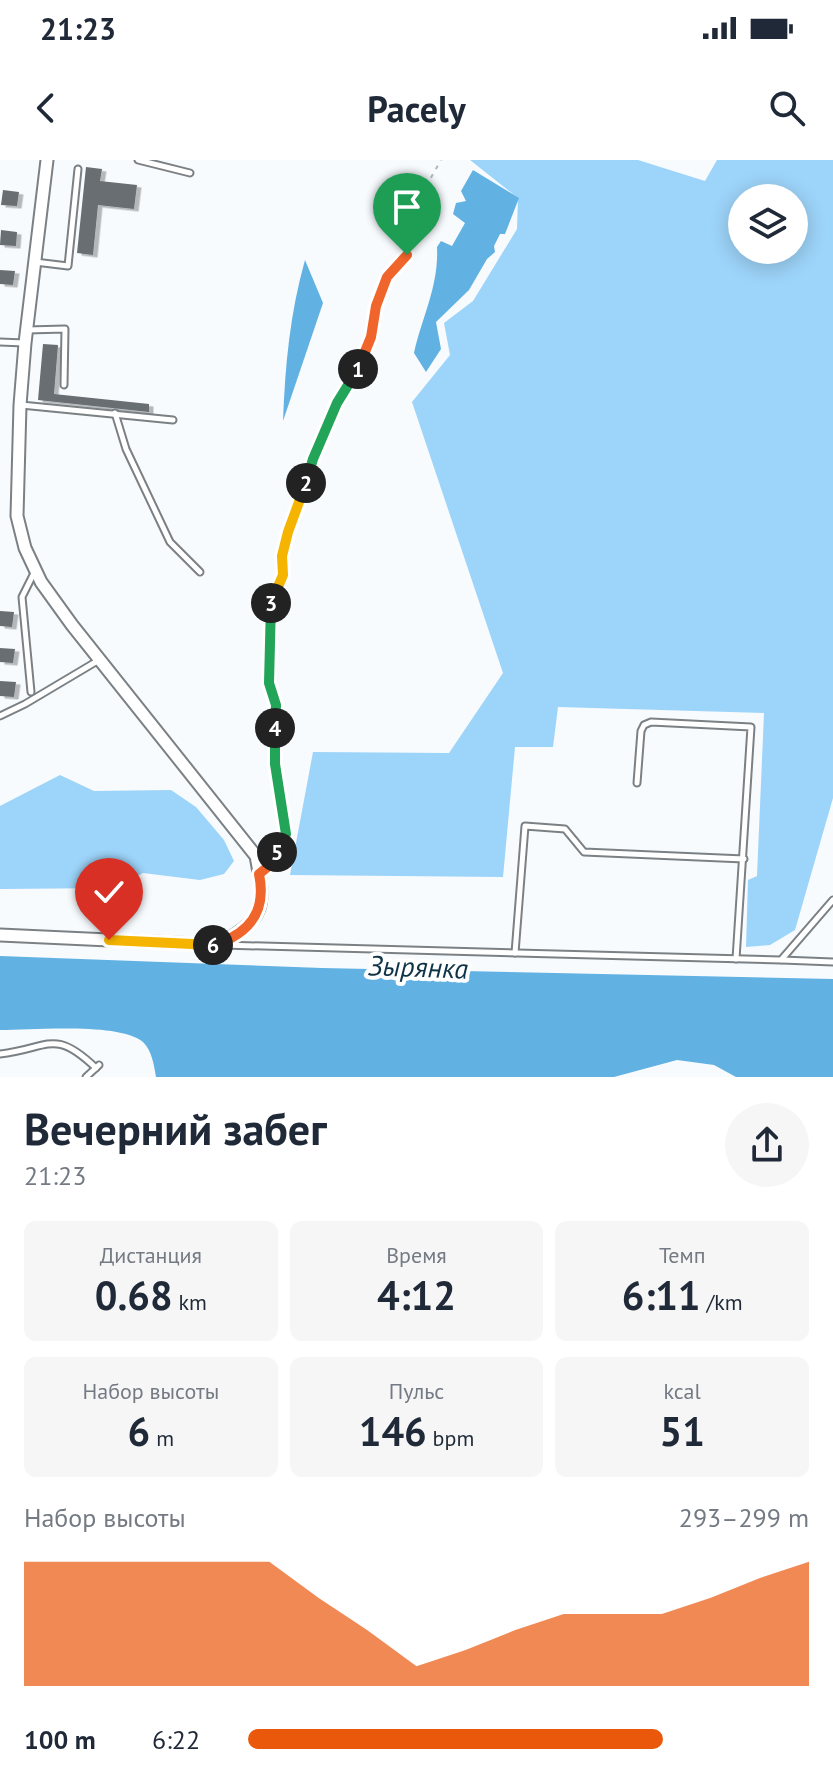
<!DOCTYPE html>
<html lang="ru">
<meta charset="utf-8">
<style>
body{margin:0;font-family:"PT Sans",sans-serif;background:#f6f6f7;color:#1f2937;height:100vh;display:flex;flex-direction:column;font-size:30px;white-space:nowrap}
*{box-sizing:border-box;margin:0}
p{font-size:26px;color:#747a83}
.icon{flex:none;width:44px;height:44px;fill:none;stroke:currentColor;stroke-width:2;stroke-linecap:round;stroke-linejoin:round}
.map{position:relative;height:917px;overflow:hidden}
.panel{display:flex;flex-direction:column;background:#fff;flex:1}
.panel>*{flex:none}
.buttons{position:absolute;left:728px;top:24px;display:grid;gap:16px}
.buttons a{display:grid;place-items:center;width:80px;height:80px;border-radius:50%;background:#fff;box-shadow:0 4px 20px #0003;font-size:40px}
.pin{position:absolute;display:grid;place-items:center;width:68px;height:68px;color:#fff;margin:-82px -34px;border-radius:50% 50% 50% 0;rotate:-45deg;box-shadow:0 0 8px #0007}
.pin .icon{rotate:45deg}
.km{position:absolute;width:40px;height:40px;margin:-20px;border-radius:50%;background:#222;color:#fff;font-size:22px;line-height:40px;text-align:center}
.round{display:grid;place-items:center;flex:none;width:84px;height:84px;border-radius:42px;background:#f6f6f7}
.head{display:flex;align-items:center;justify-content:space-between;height:136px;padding:0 24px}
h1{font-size:44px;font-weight:800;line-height:60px}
.stats{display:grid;grid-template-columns:repeat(3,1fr);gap:12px;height:136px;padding:8px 24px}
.stats div{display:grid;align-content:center;border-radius:12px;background:#f6f6f7;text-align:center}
.stats b{font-size:40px;font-weight:800}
.stats small{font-size:22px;font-weight:400}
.stats p{font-size:22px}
.chart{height:224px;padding:16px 24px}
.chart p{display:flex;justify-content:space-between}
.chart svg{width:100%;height:144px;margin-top:8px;fill:#ea580c;opacity:.7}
ul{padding:0 24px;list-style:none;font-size:26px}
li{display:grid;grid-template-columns:128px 96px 1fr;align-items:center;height:60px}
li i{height:20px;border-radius:10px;background:#ea580c}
.status{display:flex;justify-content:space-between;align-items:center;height:56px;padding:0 40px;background:#fff;direction:ltr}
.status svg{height:22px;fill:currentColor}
header{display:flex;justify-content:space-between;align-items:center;height:104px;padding:0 24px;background:#fff;font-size:36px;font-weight:800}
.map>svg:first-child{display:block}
.green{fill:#9dd4f9;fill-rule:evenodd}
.water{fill:#61b1e3}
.building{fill:#696e72;filter:url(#shadow)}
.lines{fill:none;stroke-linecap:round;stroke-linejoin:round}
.service-casing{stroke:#7b8084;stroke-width:9}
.tertiary-casing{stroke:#7b8084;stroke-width:15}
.path{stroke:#b4b7ba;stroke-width:2;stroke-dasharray:4 6;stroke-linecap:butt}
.service{stroke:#fff;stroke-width:5}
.tertiary{stroke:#fff;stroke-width:11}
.split-1-casing{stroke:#fff;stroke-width:16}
.split-2-casing{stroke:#fff;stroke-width:16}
.split-3-casing{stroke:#fff;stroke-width:16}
.split-4-casing{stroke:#fff;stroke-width:16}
.split-5-casing{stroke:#fff;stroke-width:16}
.split-6-casing{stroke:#fff;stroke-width:16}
.split-7-casing{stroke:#fff;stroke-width:16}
.split-1{stroke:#f0652b;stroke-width:10}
.split-2{stroke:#22a559;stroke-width:10}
.split-3{stroke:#f5b400;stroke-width:10}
.split-4{stroke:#22a559;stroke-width:10}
.split-5{stroke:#22a559;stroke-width:10}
.split-6{stroke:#f0652b;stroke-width:10}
.split-7{stroke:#f5b400;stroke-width:10}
.labels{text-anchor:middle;stroke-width:8;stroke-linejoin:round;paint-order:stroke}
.water-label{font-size:28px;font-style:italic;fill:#0f3348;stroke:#fff}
</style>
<div class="status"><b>21:23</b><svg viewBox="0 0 49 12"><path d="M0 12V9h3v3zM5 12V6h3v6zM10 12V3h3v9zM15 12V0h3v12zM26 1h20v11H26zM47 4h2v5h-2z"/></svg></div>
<header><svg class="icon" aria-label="back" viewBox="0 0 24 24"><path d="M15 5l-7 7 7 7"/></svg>Pacely<svg class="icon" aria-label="search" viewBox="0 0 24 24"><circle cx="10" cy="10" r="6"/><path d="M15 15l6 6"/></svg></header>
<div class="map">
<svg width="833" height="917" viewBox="0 0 833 917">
<defs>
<filter id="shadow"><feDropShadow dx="4.5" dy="2.5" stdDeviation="0" flood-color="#0004"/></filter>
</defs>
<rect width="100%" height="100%" fill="#f7fbfe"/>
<g class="green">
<path d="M470,0H638L705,21L717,0H833V638L795,770L770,785L746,787L748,720L757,716L764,553L558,547L553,587H515L503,717L290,715L313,592L449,593L503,513L412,242L450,195L444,163L473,141L517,69L518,38ZM742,38H794V90H742Z"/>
<path d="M60,615L94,631L171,630L196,647L224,680L234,701L224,714L200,720L143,713L115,728L0,729V646Z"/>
</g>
<g class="water">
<path d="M473,10L519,38L505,74H500L494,86L495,92L487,99L469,130L436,162L441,189L426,212L414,193C422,157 439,126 437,87L441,81L452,86L465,63L453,54L456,43L466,41L461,31Z"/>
<path d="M305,100L323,143L283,261C285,206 290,153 305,100Z"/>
<path d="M0,796L322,808L833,819V917H736L714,905L677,900L614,917H156C154,905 152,891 143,882C120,862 32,870 0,870Z"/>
</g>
<g class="building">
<path d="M86,7L102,9L100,21L137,25L134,49L98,45L93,95L77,93Z"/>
<path d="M3,30L19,32L17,46L1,45Z"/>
<path d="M1,70L17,72L16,86L0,85Z"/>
<path d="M0,110L15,111L13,125L0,124Z"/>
<path d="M43,184L58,185L54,234L149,244V252L38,240Z"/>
<path d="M0,451L14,452L12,467L0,466Z"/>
<path d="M0,488L15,489L13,503L0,502Z"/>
<path d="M0,521L16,522L14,537L0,536Z"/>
</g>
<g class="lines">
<defs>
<g id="service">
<path d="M138,0L190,13"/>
<path d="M35,102L68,106L78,9"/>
<path d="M27,170L65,169L64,225"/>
<path d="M0,182L24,183"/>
<path d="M21,245L173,260"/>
<path d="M115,253L126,289L170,382L200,412"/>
<path d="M31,532L22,437L34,413"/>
<path d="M0,556L25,544L99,500"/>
<path d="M637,623L641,571L644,565L651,562L751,567L736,799"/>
<path d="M222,785L781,800L833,740"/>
<path d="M515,793L525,666L565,669L584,692L744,699"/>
<path d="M782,800L833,802"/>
<path d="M0,894C49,889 53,867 96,908"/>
<path d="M86,917L99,905"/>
</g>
<path id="tertiary" d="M0,775L218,785C265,759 266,747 256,696L72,465L41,422L25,388L17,356L20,245L25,183L47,0"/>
</defs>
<use href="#service" class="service-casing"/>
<use href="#tertiary" class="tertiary-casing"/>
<path class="path" d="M270,706L286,674L275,604L276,545L269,523L271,440L283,415L282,396L288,372L301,341L313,299L337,243L356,212L371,177L376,146L381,138L387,117L407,95L412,62L420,37L441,0"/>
<use href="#service" class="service"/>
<use href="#tertiary" class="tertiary"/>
</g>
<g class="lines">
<defs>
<path id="split-1" d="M358,209L371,177L376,146L387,117L407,95"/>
<path id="split-2" d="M306,323L313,299L337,243L358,209"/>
<path id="split-3" d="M271,443L283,415L282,396L288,372L306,323"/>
<path id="split-4" d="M271,443L269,523L276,545L275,568"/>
<path id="split-5" d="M275,568V604L286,674L277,692"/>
<path id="split-6" d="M213,785C220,784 224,782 231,778C257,764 265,743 259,714L270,705L277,692"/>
<path id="split-7" d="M109,780L213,785"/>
</defs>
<use href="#split-1" class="split-1-casing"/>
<use href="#split-2" class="split-2-casing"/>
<use href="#split-3" class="split-3-casing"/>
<use href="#split-4" class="split-4-casing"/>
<use href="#split-5" class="split-5-casing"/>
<use href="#split-6" class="split-6-casing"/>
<use href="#split-7" class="split-7-casing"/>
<use href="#split-1" class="split-1"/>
<use href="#split-2" class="split-2"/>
<use href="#split-3" class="split-3"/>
<use href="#split-4" class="split-4"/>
<use href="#split-5" class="split-5"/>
<use href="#split-6" class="split-6"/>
<use href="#split-7" class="split-7"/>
</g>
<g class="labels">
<g class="water-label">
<text transform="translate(418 807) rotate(2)" y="10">Зырянка</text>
</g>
</g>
</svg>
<div class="buttons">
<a><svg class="icon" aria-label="layers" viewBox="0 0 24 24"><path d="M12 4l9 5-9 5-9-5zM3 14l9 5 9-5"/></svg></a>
</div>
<div class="pin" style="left:407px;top:95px;background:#1e9e55"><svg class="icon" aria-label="arrive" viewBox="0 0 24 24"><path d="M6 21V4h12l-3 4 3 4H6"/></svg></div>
<div class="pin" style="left:109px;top:780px;background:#d93025"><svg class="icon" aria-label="check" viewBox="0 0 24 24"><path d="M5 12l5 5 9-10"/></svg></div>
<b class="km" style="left:358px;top:209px">1</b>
<b class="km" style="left:306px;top:323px">2</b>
<b class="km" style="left:271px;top:443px">3</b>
<b class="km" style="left:275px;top:568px">4</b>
<b class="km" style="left:277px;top:692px">5</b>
<b class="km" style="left:213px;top:785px">6</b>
</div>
<section class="panel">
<div class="head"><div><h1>Вечерний забег</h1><p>21:23</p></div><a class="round"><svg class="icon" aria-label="share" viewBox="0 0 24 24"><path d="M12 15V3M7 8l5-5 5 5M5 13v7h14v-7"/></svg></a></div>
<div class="stats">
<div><p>Дистанция</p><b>0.68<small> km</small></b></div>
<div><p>Время</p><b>4:12</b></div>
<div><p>Темп</p><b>6:11<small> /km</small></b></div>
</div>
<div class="stats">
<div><p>Набор высоты</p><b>6<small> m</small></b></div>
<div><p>Пульс</p><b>146<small> bpm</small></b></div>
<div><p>kcal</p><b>51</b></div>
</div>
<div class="chart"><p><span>Набор высоты</span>293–299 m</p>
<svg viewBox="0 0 160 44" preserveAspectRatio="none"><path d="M0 44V6L10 6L20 6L30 6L40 6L50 6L60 17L70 27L80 38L90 33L100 27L110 22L120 22L130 22L140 17L150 11L160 6V44z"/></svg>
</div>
<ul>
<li><b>100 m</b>6:22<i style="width:74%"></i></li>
</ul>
</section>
